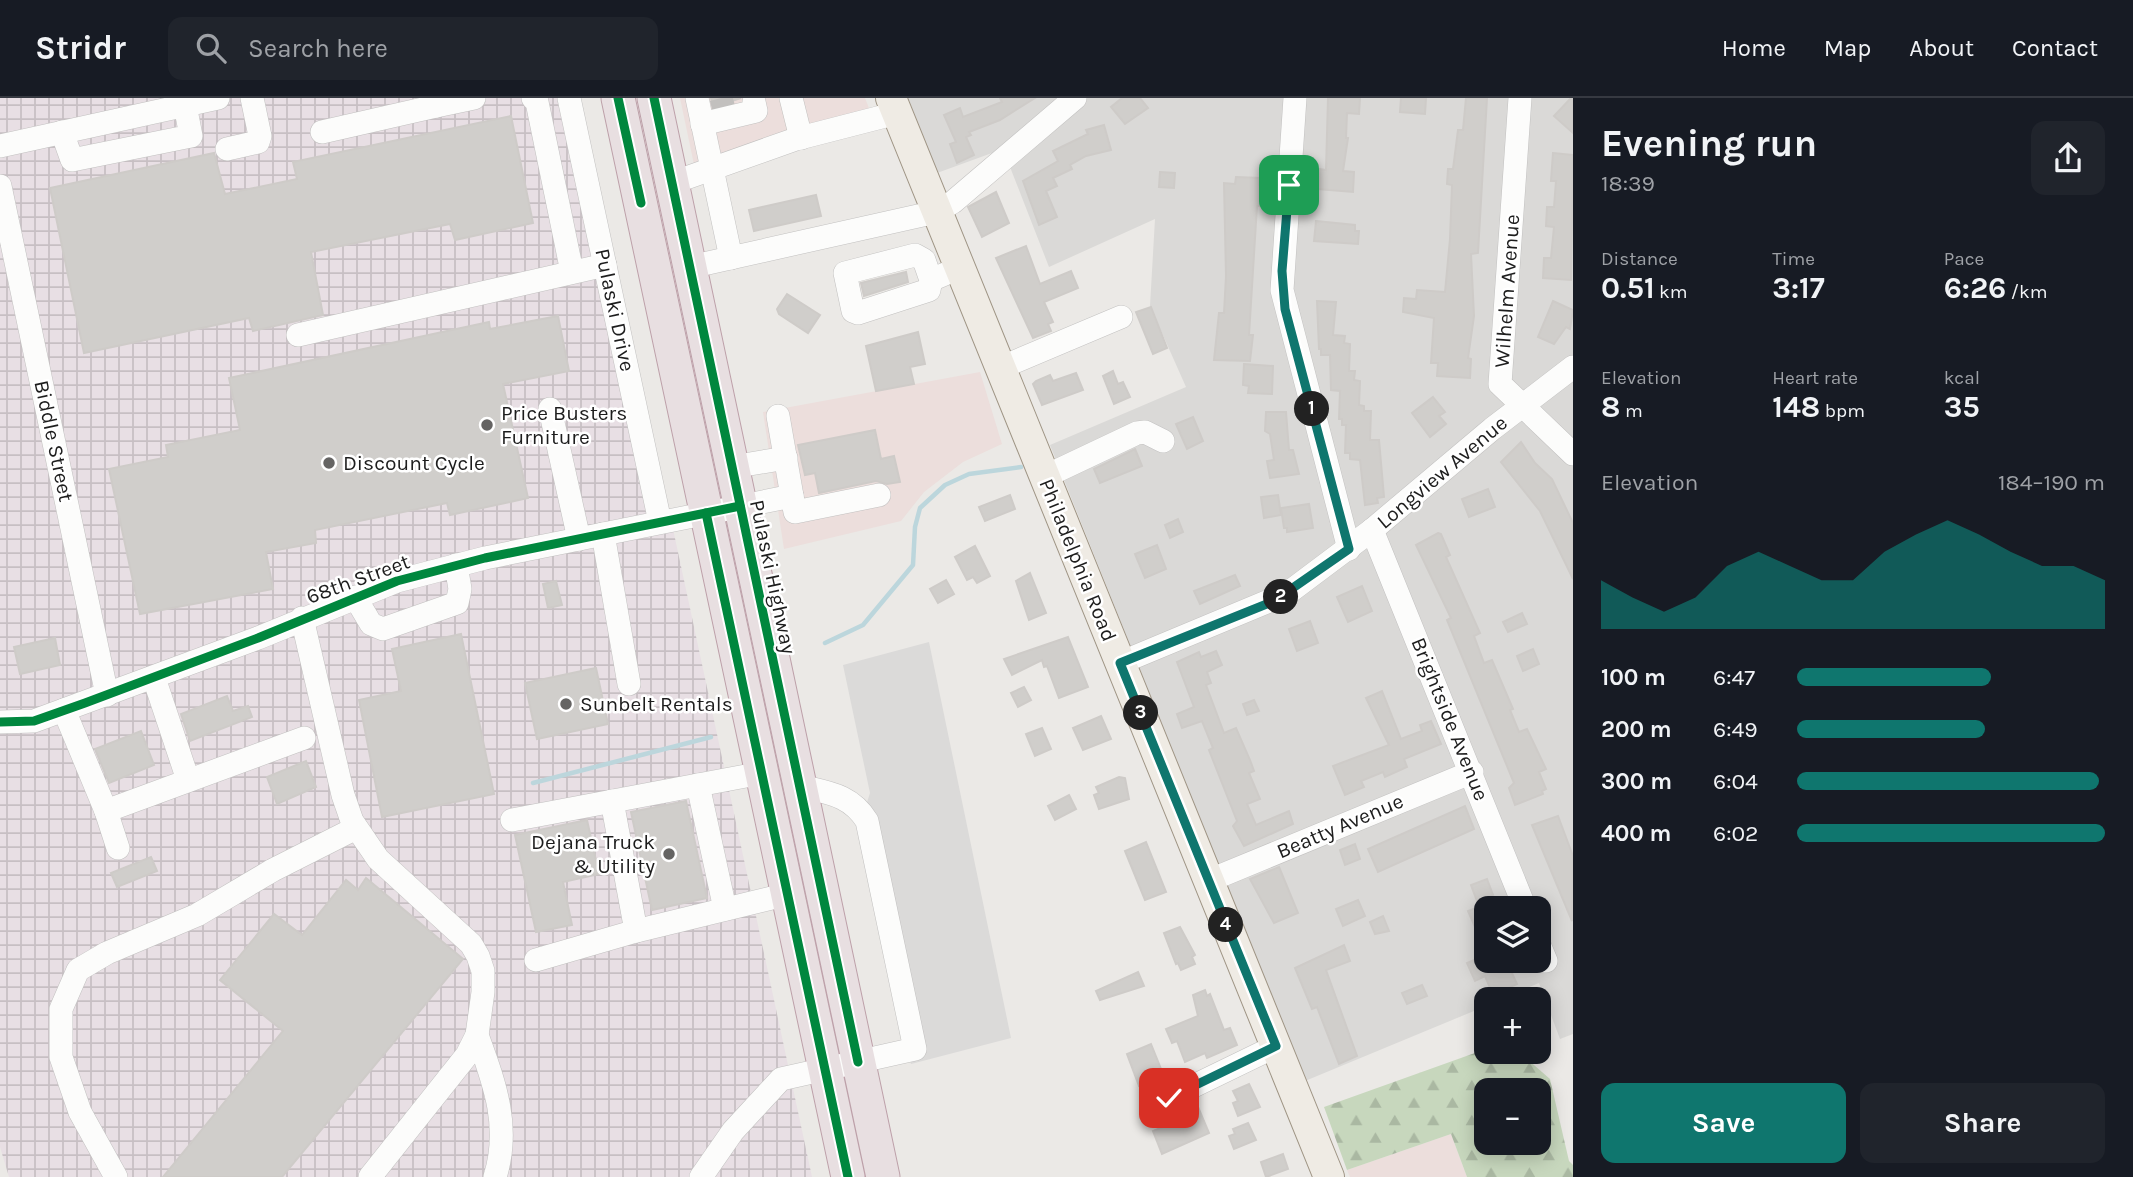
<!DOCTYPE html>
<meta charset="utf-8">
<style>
body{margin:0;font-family:Karla,sans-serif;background:#20242c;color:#f1f3f6;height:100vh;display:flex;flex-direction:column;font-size:26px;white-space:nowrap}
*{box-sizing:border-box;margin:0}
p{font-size:23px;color:#9ea1a6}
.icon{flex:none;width:38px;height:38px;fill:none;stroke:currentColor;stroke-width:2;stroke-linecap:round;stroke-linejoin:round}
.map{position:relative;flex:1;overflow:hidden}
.sheet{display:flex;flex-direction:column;background:#171b24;width:560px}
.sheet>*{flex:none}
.fabs{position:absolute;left:1474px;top:798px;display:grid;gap:14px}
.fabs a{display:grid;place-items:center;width:77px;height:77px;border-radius:14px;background:#171b24;box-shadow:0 4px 18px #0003;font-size:35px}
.pin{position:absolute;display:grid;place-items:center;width:60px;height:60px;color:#fff;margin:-30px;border-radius:14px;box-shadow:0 4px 10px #0006}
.km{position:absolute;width:35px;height:35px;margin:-18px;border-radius:50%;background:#222;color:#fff;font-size:19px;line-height:35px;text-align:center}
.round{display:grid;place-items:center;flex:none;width:74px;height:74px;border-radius:14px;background:#20242c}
.head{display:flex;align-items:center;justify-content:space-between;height:119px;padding:0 28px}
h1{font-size:38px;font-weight:700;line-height:52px}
.figures{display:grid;grid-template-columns:repeat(3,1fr);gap:10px;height:119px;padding:7px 28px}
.figures div{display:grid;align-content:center}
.figures b{font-size:30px;font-weight:700}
.figures small{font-size:19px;font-weight:400}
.figures p{font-size:19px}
.chart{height:196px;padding:14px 28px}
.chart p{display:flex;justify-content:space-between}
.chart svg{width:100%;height:126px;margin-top:7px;fill:#0f766e;opacity:.7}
.button{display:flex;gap:14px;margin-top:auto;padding:14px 28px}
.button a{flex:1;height:80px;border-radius:14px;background:#0f766e;color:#fff;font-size:28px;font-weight:700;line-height:80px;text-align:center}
.button a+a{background:#20242c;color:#f1f3f6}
ul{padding:0 28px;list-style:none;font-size:23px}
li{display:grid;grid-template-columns:112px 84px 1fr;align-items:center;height:52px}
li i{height:18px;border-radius:9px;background:#0f766e}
header{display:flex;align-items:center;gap:42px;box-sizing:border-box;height:98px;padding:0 35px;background:#171b24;border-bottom:2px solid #363941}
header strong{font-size:33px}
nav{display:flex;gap:38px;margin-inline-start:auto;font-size:24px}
.search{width:490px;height:63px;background:#20242c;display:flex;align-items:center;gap:18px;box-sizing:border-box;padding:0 24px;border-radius:14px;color:#9ea1a6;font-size:26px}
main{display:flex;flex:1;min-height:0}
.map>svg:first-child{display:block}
.residential{fill:#dad9d7;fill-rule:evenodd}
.commercial{fill:#ecdedc}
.industrial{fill:url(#industrial-grid)}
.forest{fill:url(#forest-firs);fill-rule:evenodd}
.parking{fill:#dbdad9}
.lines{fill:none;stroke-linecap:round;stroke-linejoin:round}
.stream{stroke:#bcd6dc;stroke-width:4.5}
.building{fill:#d0cecb;stroke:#cecbc8;stroke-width:2}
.minor-tunnel{stroke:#c2c0be;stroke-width:23;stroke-dasharray:23 11;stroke-linecap:butt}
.minor-casing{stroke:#c2c1c0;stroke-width:24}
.major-casing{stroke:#9f9585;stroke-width:32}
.highway-casing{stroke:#bda0a9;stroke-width:35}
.minor{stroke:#fcfcfb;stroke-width:23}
.major{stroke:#efebe4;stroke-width:30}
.highway{stroke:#e8dfe1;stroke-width:33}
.cycleway-casing{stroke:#fff;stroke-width:13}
.cycleway{stroke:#00873e;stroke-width:9}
.route-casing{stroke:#fff;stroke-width:14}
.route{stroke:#0f766e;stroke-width:9}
.poi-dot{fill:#656463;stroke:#fff;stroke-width:2.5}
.labels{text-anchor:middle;stroke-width:5;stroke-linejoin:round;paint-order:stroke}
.street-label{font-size:21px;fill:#1d1d1d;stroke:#fff}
.poi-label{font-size:21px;fill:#1d1d1d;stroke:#fff;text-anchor:start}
</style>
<header>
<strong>Stridr</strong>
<div class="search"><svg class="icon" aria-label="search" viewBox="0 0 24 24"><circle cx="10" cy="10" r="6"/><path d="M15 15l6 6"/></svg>Search here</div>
<nav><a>Home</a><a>Map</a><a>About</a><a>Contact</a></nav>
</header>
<main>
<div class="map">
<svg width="1573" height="1079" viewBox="0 0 1573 1079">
<defs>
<pattern id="industrial-grid" width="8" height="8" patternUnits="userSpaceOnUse" patternTransform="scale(1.75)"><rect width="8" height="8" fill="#e8dfe4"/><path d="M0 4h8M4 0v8" fill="none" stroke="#c7bfc3"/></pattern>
<pattern id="forest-firs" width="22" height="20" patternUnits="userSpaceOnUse" patternTransform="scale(1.75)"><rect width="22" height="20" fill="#c7d7bd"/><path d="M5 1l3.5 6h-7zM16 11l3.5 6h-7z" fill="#aab8a2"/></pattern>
</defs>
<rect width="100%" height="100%" fill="#ebe9e6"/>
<path class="residential" d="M908,0H1573V936L1560,941L1539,885L1501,901H1486V908L1305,983L1050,347L1186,289L1150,208L1155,121L1049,169L1003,51L937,75ZM1486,810H1538V863H1486Z"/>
<g class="commercial">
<path d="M680,0H865L876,28L696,76Z"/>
<path d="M980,274L1002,346L963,364L924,394L901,423L784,451L763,314Z"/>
<path d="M1451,1036L1467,1079H1350L1347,1072Z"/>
</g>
<path class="industrial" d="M0,0H578L643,291L812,1079H9L0,1049Z"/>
<path class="forest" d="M1486,951V954H1519L1550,981L1569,1063L1573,1067V1079H1467L1451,1036L1347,1072L1324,1009ZM1486,992H1538V1045H1486Z"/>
<path class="parking" d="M929,544L1011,940L911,966L859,729L870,695L843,567Z"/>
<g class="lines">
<g class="stream">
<path d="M825,545L863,527L913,467L915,429L920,410L945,387L969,376L1021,369"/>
<path d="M533,685L711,639"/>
</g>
</g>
<g class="building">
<path d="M711,0H741L713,9Z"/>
<path d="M1000,0H1035L1000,22L969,34L971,37L966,39L974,57L957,65L950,46L956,44L944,17L960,10L963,19L1002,4Z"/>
<path d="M1122,0H1140L1148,10L1125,26L1111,9Z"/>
<path d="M1328,0H1360L1359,16L1347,15L1346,40H1348L1343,73L1354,74L1353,94L1318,91L1319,71L1326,72Z"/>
<path d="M1401,0H1426L1425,16L1400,14Z"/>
<path d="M1466,0H1487L1478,155L1471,156L1474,218L1468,260L1471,261L1470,280L1437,278L1438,265H1431L1434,220L1403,214L1404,200L1416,201L1417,192L1445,194L1450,141L1452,87L1447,86L1448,71H1453L1458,32H1463Z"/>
<path d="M1571,0H1573V35L1554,18Z"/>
<path d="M511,18L533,125L455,142L450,126L311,154L323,217L253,233L249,220L84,255L50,90L214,55L225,96L297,81L293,64Z"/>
<path d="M1104,27L1111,52L1086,58L1070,67L1072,71L1053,80L1057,88L1046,93L1057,119L1039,127L1023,83L1058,63L1053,53L1088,36L1086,32Z"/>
<path d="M1553,55L1573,57L1571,182L1543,180L1544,160H1551L1554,129L1546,128L1547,109H1554L1556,83H1551Z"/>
<path d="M1160,74L1175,75L1174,90L1159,89Z"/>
<path d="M1236,79L1260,80L1259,87H1262L1261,108H1257L1249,237H1253L1250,263L1214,262L1219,215H1224L1226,178L1224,85L1235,86Z"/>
<path d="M996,94L1009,125L982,139L968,109Z"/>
<path d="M816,97L821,118L754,133L749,112Z"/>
<path d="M1316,123L1355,127V133H1359L1358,146L1314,143Z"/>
<path d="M1026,148L1040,186L1071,173L1078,190L1044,204L1053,224L1048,226L1051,233L1033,240L996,160Z"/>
<path d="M906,174L908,184L864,198L861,185Z"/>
<path d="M787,196L820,217L808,235L779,216L777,211Z"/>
<path d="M1317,203L1336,204L1333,237L1345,238L1344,245L1350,246L1349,273H1355L1354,282L1360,283L1359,307L1364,308V313H1371L1370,342H1379L1384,399L1377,400L1378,405L1365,407L1360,362L1350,361V355H1345L1346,327H1342V321H1339L1340,293L1331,292L1330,257H1321V251H1319Z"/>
<path d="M1553,203L1573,212L1570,231L1566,229L1554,246L1538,239Z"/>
<path d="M1151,209L1167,250L1153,256L1136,214Z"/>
<path d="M558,218L569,273L503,286L528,400L450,417L447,405L315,432L316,445L266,454L273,491L140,516L109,371L168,359L166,347L240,332L229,280L489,224L490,231Z"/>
<path d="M918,234L925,266L910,269L914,286L876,293L866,248Z"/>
<path d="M1244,266L1273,268L1272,296L1248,295L1249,288L1243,287Z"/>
<path d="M1113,273L1118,286L1123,284L1130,299L1114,306L1103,278Z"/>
<path d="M1076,275L1083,292L1042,307L1033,286L1036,283L1050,277L1053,283Z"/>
<path d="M1433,299L1445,314L1439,318L1446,326L1430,339L1412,315Z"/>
<path d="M1266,314H1286L1289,352H1293L1299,376L1270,380L1267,363L1274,362L1270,336L1265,333Z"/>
<path d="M1193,319L1203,343L1187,351L1176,326Z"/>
<path d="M875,332L881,361L894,358L900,384L887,386L876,383L819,395L815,375L805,377L798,347Z"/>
<path d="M1521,344L1535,365L1552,381L1573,425V481L1540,413L1501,364Z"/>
<path d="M1135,351L1142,368L1100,385L1094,371Z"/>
<path d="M1488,391L1495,409L1469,419L1462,401Z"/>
<path d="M1010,397L1015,411L985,423L979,409Z"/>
<path d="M1278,397L1281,417L1264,420L1261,399Z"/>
<path d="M1309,406L1313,430L1287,434V430H1284L1281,410Z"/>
<path d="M1178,421L1183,434L1170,440L1165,427Z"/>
<path d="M1438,435L1441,436L1450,457L1446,459L1480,535L1474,538L1484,565L1492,562L1513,611L1510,612L1519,634L1527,631L1546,671L1539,674L1546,691L1542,693L1543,696L1515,707L1509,690L1514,685L1447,522L1451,520L1416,447Z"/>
<path d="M1157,447L1166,471L1145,480L1135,456Z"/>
<path d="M975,448L990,478L977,485L973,479L967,482L955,459Z"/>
<path d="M1030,475L1046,515L1029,522L1016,483Z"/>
<path d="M1235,477L1240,488L1200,506L1194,493Z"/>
<path d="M946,482L954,496L938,505L930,491Z"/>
<path d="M556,483L562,507L548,510L543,486Z"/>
<path d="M1362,488L1372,513L1348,524L1337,499Z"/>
<path d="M1522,515L1527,526L1508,534L1503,524Z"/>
<path d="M1310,523L1318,545L1297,553L1289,531Z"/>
<path d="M461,536L494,696L382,719L359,602L401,593L392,551Z"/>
<path d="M1068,539L1088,589L1059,600L1047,568L1044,569L1042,562L1012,577L1004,561Z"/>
<path d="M55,540L60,567L20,576L14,549Z"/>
<path d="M1533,551L1539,566L1523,573L1517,558Z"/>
<path d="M1216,553L1222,567L1207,574L1211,585L1206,587L1224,635L1236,630L1250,662L1254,673L1249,675L1260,701L1247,706L1256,727L1289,713L1293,726L1244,748L1233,728L1237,723L1209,652L1213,650L1202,623L1182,630L1177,616L1194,609L1177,564L1199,554L1201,559Z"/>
<path d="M596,570L608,626L537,641L525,585Z"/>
<path d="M1024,589L1031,602L1018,609L1011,595Z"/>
<path d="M1382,593L1401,641L1422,633L1420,627L1431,623L1441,646L1404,661L1407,669L1385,679L1383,674L1361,683L1364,689L1345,697L1333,668L1389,647L1366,600Z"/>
<path d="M227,598L233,613L248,608L252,619L190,643L181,616Z"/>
<path d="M1254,602L1259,613L1247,617L1243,606Z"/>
<path d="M1101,618L1111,641L1083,652L1073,630Z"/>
<path d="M1042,630L1051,651L1035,658L1026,636Z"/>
<path d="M141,633L154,667L109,685L95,651Z"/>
<path d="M306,663L316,689L277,706L267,679Z"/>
<path d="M1119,679L1125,680L1129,701L1099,711L1094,697L1099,695L1096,689Z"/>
<path d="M1069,697L1076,711L1055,722L1048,708Z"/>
<path d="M686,703L707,800L652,812L631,714Z"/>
<path d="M1465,708L1474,731L1378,774L1368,751Z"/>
<path d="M1558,718L1573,758L1572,823L1532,727Z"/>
<path d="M587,722L599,776L563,784L572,827L536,834L515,737Z"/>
<path d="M1146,744L1166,794L1145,802L1125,753Z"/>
<path d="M1355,746L1360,761L1345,767L1340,752Z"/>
<path d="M151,759L157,773L117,789L111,775Z"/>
<path d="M1279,769L1298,815L1274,825L1250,781Z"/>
<path d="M366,780L463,861L282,1079H163L283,933L220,882L274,816L302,837L346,782L358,792Z"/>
<path d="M1487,781L1493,797L1477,803L1471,787Z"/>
<path d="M1358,802L1365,818L1343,828L1336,811Z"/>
<path d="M1486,806V854L1468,813Z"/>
<path d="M1383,818L1389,833L1375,836L1370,824Z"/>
<path d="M1180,829L1195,857L1192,859L1195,866L1181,872L1178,865L1176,866L1164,835Z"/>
<path d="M1344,847L1350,863L1326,872L1357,958L1339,966L1317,909L1312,911L1295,870Z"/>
<path d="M1486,857V863L1531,864L1511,873L1517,886L1493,897L1485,878L1475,883L1467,865Z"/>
<path d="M1138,874L1144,888L1100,902L1096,893Z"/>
<path d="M1422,887L1427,898L1407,906L1402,895Z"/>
<path d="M1205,892L1207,898L1210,896L1224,932L1230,930L1237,947L1207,960L1205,955L1185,964L1177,943L1172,945L1166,931L1198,918L1193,897Z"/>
<path d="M1151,946L1161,971L1152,975L1154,982L1139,988L1127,956Z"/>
<path d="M1249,986L1260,1009L1238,1018L1233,1005L1238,1003L1233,993Z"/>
<path d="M1198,1009L1209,1035L1162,1056L1153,1033L1185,1020L1183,1016Z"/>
<path d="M1248,1025L1256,1042L1234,1051L1229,1038L1235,1036L1233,1031Z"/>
<path d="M1283,1056L1288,1071L1266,1079L1261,1064Z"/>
</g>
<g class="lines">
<path class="minor-tunnel" d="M721,0L724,11"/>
<defs>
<g id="minor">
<path d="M435,0L436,8L474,0"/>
<path d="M533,0L537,4L572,174"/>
<path d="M569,0L660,424"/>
<path d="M697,0L731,160"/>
<path d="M791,0L801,40"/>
<path d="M1295,0L1282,192L1349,451"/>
<path d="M1520,0L1500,286L1573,356"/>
<path d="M702,26L756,13L754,4"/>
<path d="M62,34L72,62L191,38L185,7"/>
<path d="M322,34L436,8"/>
<path d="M0,48L218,0"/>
<path d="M227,51L258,44L260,38L252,0"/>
<path d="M672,85L796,41L897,15"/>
<path d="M0,88L107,597"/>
<path d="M690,169L936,114L953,104L1075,0"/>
<path d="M931,182L929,192L858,215L853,213L845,175L915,157L924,162L931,182L959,170"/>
<path d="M298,237L605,167"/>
<path d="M1000,270L1121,219"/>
<path d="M550,311L579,441"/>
<path d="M778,318L792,398"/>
<path d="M732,369L786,360"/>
<path d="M1044,379L1137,335L1145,334L1163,343"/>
<path d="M1372,432L1525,810"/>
<path d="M603,436L629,586"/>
<path d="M355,499L371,526L383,531L457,505L460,491L456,467"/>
<path d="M302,520L343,697L352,723L378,761L471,846L478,858L483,873V894L477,937"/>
<path d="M1120,565L1288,495L1372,432L1492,331L1573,269"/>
<path d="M154,580L188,682"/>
<path d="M64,612L106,713L118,750"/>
<path d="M0,624L34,623L258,540L397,483L485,460L792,398L795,414L879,397"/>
<path d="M698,687L725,811"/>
<path d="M612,703L636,833"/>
<path d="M106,713L304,640"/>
<path d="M512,722L762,675"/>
<path d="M1208,783L1472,674"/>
<path d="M1538,844L1546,863"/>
<path d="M536,862L636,833L788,796"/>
<path d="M1169,1000L1276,948"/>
<path d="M116,1079L80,1014L61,959V911L78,872L107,855L197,817L273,772L356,730"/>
<path d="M370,1079L467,957L477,937C494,984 511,1028 495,1079"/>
<path d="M701,1079L733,1033L781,981L915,951L867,723C851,697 829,695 800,688"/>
</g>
<path id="major" d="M891,0L1329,1079"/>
<g id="highway">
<path d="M618,0L848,1079"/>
<path d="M654,0L883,1079"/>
</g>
</defs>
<use href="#minor" class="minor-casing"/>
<use href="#major" class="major-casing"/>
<use href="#highway" class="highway-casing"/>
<use href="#minor" class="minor"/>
<use href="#major" class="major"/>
<use href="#highway" class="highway"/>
<defs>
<g id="cycleway">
<path d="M618,0L641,105"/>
<path d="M654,0L858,964"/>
<path d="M706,415L848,1079"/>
<path d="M0,624L34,623L85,605L258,540L397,483L485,460L740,408"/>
</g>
</defs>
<use href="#cycleway" class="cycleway-casing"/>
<use href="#cycleway" class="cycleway"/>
</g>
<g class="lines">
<defs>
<path id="route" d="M1169,1000L1276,948L1120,565L1274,503L1349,451L1285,211L1282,173L1289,87"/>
</defs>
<use href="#route" class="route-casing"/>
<use href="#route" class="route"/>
</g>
<g class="poi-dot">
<circle cx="487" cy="327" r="7"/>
<circle cx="329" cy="365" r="7"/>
<circle cx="566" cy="606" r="7"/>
<circle cx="669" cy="756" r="7"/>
</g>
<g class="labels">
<g class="street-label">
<text transform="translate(1507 193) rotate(-86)" y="7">Wilhelm Avenue</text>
<text transform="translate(615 212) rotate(78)" y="7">Pulaski Drive</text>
<text transform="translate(54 343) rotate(78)" y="7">Biddle Street</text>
<text transform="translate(1442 374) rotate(-40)" y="7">Longview Avenue</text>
<text transform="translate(1078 462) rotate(68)" y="7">Philadelphia Road</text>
<text transform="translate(773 479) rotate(78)" y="7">Pulaski Highway</text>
<text transform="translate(358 481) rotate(-20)" y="7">68th Street</text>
<text transform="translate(1450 621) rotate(68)" y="7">Brightside Avenue</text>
<text transform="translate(1340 728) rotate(-23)" y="7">Beatty Avenue</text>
</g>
<g class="poi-label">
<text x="501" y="322">Price Busters<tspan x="501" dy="24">Furniture</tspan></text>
<text x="343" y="372">Discount Cycle</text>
<text x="580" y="613">Sunbelt Rentals</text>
<text x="655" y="751" text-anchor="end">Dejana Truck<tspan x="655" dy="24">&amp; Utility</tspan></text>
</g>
</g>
</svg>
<div class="fabs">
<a><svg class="icon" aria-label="layers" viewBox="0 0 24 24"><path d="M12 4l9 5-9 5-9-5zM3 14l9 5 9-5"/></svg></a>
<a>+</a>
<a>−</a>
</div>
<div class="pin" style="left:1289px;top:87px;background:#1e9e55"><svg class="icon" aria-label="arrive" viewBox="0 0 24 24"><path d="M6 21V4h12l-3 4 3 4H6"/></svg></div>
<div class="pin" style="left:1169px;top:1000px;background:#d93025"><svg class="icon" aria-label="check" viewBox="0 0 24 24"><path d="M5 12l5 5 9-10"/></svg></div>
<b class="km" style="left:1312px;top:311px">1</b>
<b class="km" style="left:1281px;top:499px">2</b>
<b class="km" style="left:1141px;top:615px">3</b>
<b class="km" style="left:1226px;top:827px">4</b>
</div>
<section class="sheet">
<div class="head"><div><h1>Evening run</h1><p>18:39</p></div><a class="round"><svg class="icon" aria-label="share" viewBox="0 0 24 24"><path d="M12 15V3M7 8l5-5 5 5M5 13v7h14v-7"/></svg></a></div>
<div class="figures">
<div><p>Distance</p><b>0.51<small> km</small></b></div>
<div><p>Time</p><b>3:17</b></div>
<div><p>Pace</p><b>6:26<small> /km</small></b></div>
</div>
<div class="figures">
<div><p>Elevation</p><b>8<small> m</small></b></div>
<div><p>Heart rate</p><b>148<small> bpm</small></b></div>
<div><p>kcal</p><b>35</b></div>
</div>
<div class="chart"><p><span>Elevation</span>184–190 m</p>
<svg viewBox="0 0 160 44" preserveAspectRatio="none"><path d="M0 44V27L10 33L20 38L30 33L40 22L50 17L60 22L70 27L80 27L90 17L100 11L110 6L120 11L130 17L140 22L150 22L160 27V44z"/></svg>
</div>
<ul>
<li><b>100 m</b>6:47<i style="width:63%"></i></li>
<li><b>200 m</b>6:49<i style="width:61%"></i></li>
<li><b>300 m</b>6:04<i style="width:98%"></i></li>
<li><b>400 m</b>6:02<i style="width:100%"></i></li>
</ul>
<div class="button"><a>Save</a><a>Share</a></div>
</section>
</main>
